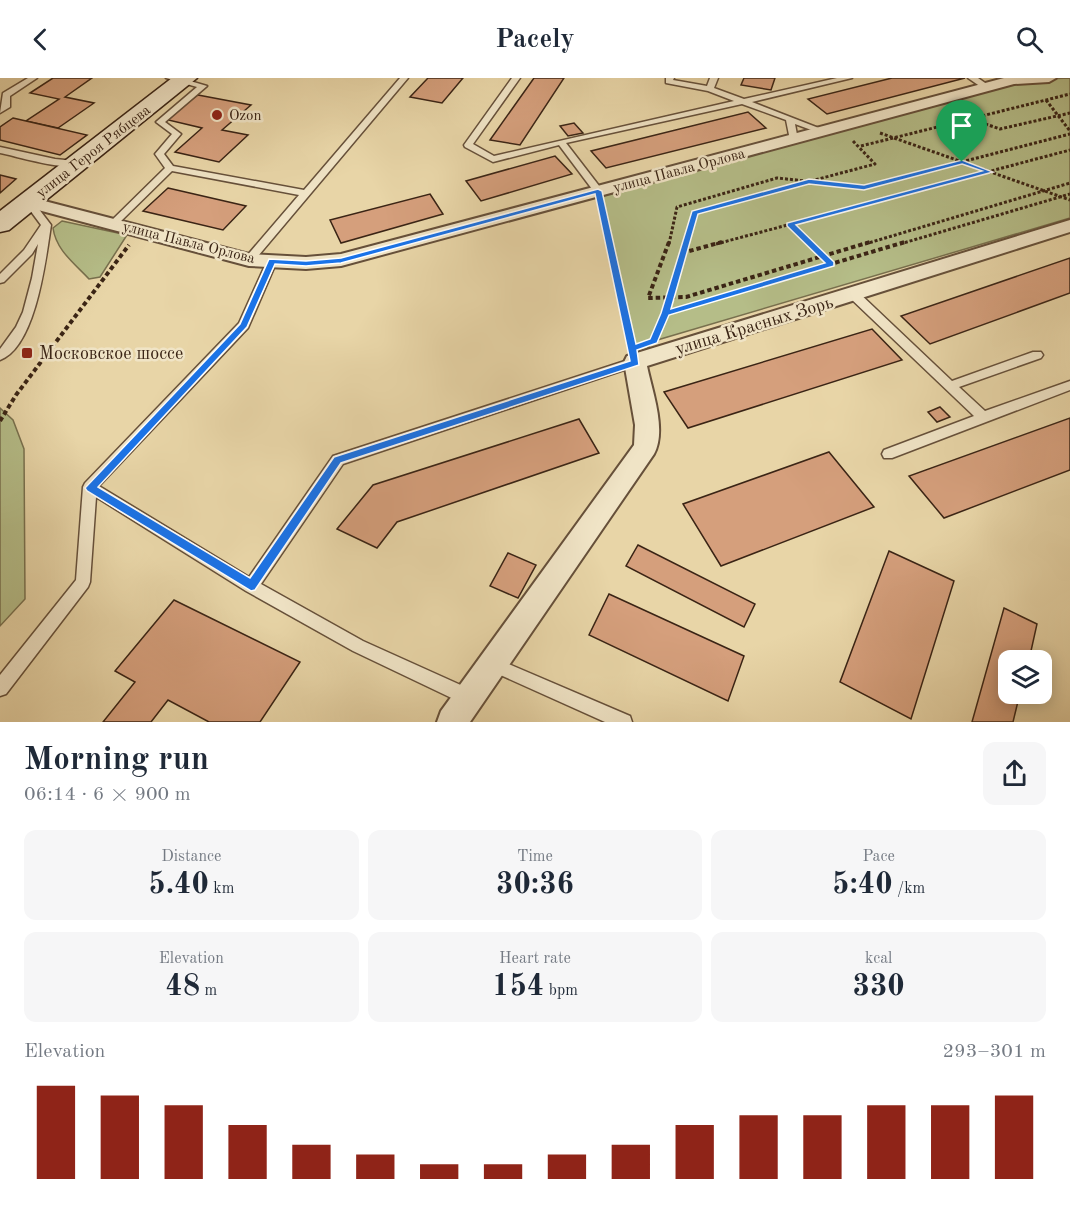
<!DOCTYPE html>
<meta charset="utf-8">
<style>
body{margin:0;font-family:"Old Standard TT",serif;background:#f6f6f7;color:#1f2937;height:100vh;display:flex;flex-direction:column;font-size:22px;white-space:nowrap}
*{box-sizing:border-box;margin:0}
p{font-size:20px;color:#747a83}
.icon{flex:none;width:33px;height:33px;fill:none;stroke:currentColor;stroke-width:2;stroke-linecap:round;stroke-linejoin:round}
.map{position:relative;height:644px;overflow:hidden}
.details{display:flex;flex-direction:column;background:#fff;flex:1}
.details>*{flex:none}
.buttons{position:absolute;left:998px;top:572px;display:grid;gap:12px}
.buttons a{display:grid;place-items:center;width:54px;height:54px;border-radius:12px;background:#fff;box-shadow:0 3px 15px #0003;font-size:30px}
.pin{position:absolute;display:grid;place-items:center;width:51px;height:51px;color:#fff;margin:-62px -26px;border-radius:50% 50% 50% 0;rotate:-45deg;box-shadow:0 0 6px #0007}
.pin .icon{rotate:45deg}
.round{display:grid;place-items:center;flex:none;width:63px;height:63px;border-radius:12px;background:#f6f6f7}
.summary{display:flex;align-items:center;justify-content:space-between;height:102px;padding:0 24px}
h1{font-size:33px;font-weight:700;line-height:45px}
.figures{display:grid;grid-template-columns:repeat(3,1fr);gap:9px;height:102px;padding:6px 24px}
.figures div{display:grid;align-content:center;border-radius:12px;background:#f6f6f7;text-align:center}
.figures b{font-size:30px;font-weight:700}
.figures small{font-size:16px;font-weight:400}
.figures p{font-size:16px}
.chart{height:168px;padding:12px 24px}
.chart p{display:flex;justify-content:space-between}
.chart svg{width:100%;height:108px;margin-top:6px;stroke:#8f2418;stroke-width:6}
header{display:flex;justify-content:space-between;align-items:center;height:78px;padding:0 24px;background:#fff;font-size:27px;font-weight:700}
.map>svg:first-child{display:block}
.green{fill:#b5bd88;stroke:#78704e;stroke-width:1.5}
.building{fill:#d59f7c;stroke:#3a2415;stroke-width:1.5}
.lines{fill:none;stroke-linecap:round;stroke-linejoin:round}
.service-casing{stroke:#66503a;stroke-width:3}
.minor-casing{stroke:#66503a;stroke-width:4}
.secondary-casing{stroke:#3a2415;stroke-width:3}
.path-far1{stroke:#3a2415;stroke-width:3;stroke-dasharray:3 2;stroke-linecap:butt}
.path{stroke:#3a2415;stroke-width:4;stroke-dasharray:4.5 3;stroke-linecap:butt}
.service{fill:#f0e4c6;fill-rule:evenodd}
.minor{fill:#f0e4c6;fill-rule:evenodd}
.secondary{fill:#f0e4c6;fill-rule:evenodd}
.route{fill:#1a73e8;stroke:#fff;stroke-width:1.5;fill-rule:evenodd}
.poi-dot{fill:#8f2418;stroke:#f0e4c6;stroke-width:2}
.labels{text-anchor:middle;stroke-width:5;stroke-linejoin:round;paint-order:stroke}
.far-poi-label{font-size:15px;fill:#3a2415;stroke:#f0e4c6;text-anchor:start}
.far-street-label{font-size:15px;fill:#3a2415;stroke:#f0e4c6}
.street-label{font-size:18px;fill:#3a2415;stroke:#f0e4c6}
.poi-label{font-size:18px;fill:#3a2415;stroke:#f0e4c6;text-anchor:start}
</style>
<header><svg class="icon" aria-label="back" viewBox="0 0 24 24"><path d="M15 5l-7 7 7 7"/></svg>Pacely<svg class="icon" aria-label="search" viewBox="0 0 24 24"><circle cx="10" cy="10" r="6"/><path d="M15 15l6 6"/></svg></header>
<div class="map">
<svg width="1070" height="644" viewBox="0 0 1070 644">
<rect width="100%" height="100%" fill="#e8d5a7"/>
<filter id="stains"><feTurbulence type="fractalNoise" baseFrequency=".00333" numOctaves="4"/><feColorMatrix values="0 0 0 0 .2 0 0 0 0 .09 0 0 0 0 .02 0 0 0 .5 -.17"/></filter>
<radialGradient id="worn" r=".72"><stop offset=".6" stop-color="#630" stop-opacity="0"/><stop offset="1" stop-color="#630" stop-opacity=".3"/></radialGradient>
<g class="green">
<path d="M1070,0V140L654,263L635,284L598,113L1013,2Z"/>
<path d="M62,143L127,157L100,199L89,201C74,185 56,172 53,150Z"/>
<path d="M0,330L13,342L24,371L25,521L0,548Z"/>
</g>
<g class="building">
<path d="M53,0H92L65,19L94,25L58,50L26,43L59,21L30,15Z"/>
<path d="M428,0H463L442,25L410,19Z"/>
<path d="M534,0H564L520,67L490,62Z"/>
<path d="M744,0H775L771,12L741,7Z"/>
<path d="M892,0H965L827,36L808,21Z"/>
<path d="M198,17L251,27L222,52L248,57L219,84L175,74L202,50L164,41Z"/>
<path d="M748,34L766,50L606,90L591,73Z"/>
<path d="M13,40L26,43L87,57L60,77L0,62V49Z"/>
<path d="M574,45L583,55L568,58L560,48Z"/>
<path d="M555,78L572,96L481,123L466,103Z"/>
<path d="M0,97L16,101L0,115Z"/>
<path d="M168,110L246,128L223,152L143,133Z"/>
<path d="M430,116L443,136L341,165L330,142Z"/>
<path d="M1070,180V215L930,266L901,238Z"/>
<path d="M872,251L902,282L688,350L664,314Z"/>
<path d="M940,329L950,339L937,344L928,334Z"/>
<path d="M1070,340V392L944,440L909,398Z"/>
<path d="M579,341L599,375L397,444L377,470L337,451L373,407Z"/>
<path d="M829,374L874,429L721,488L683,426Z"/>
<path d="M638,467L755,526L744,549L626,488Z"/>
<path d="M889,473L954,503L911,641L840,604Z"/>
<path d="M508,475L536,487L518,520L490,508Z"/>
<path d="M609,516L744,578L728,623L589,557Z"/>
<path d="M174,522L300,584L260,644H209L168,622L151,644H103L135,604L115,593Z"/>
<path d="M1004,530L1037,546L1029,582H1008V615H1020L1013,644H972Z"/>
</g>
<g class="lines">
<defs>
<g id="service">
<path d="M28,0H37L10,18V29L0,35L3,15Z"/>
<path d="M166,0H180L207,8L165,44L181,56L164,76L173,88L304,112L400,0H408L253,184L249,185L244,182L245,180L299,117L172,93L117,147L114,148L109,145L165,90L155,76L172,56L156,44L197,9Z"/>
<path d="M512,0H520L473,66L494,78L734,23L708,13L666,5V0H674L673,2L707,8L710,0H718L714,10L744,21L837,0H852L752,24L829,54L825,57L795,46L798,62L794,65L790,62L786,42L742,26L566,65L603,113L598,116L595,115L559,67L493,84L465,69L464,67Z"/>
<path d="M968,0H978L991,9L984,11Z"/>
<path d="M0,69L55,81L75,83L79,86C67,94 16,78 0,75Z"/>
<path d="M29,121L32,122L51,147C46,180 36,269 0,282V271L16,249L23,234L32,200L38,166L32,176L4,204L0,205V196L24,172L41,147L24,124Z"/>
<path d="M272,180L277,183L248,250L99,408L249,499L333,378L631,281L635,280L641,284L639,287L343,386L261,506L363,563L474,613L476,619L474,625L468,627L462,625L353,573L246,513L96,419L90,504L88,509L6,616L0,618V597L76,502L83,409L85,405L239,245L267,183Z"/>
<path d="M853,212L857,213L952,303L1033,274H1041L1043,277L1041,280L959,309L985,333L1070,303V312L892,380H884L882,376L884,372L974,338L849,219L848,216L849,213Z"/>
<path d="M492,579L630,638L632,644H605L487,591L484,586L487,581Z"/>
</g>
<g id="minor">
<path d="M1004,0H1056L1049,4L1014,6L341,188L306,191L249,188L23,128L20,124L23,120L29,119L249,176L306,179L341,176Z"/>
<path d="M1070,142V154L647,288C652,313 667,352 654,376L470,644H437L441,633L634,367L635,347L624,284L627,278Z"/>
</g>
<path id="secondary" d="M172,0H197L9,152L0,154V133Z"/>
</defs>
<use href="#service" class="service-casing"/>
<use href="#minor" class="minor-casing"/>
<use href="#secondary" class="secondary-casing"/>
<g class="path-far1">
<path d="M1046,22L1070,53"/>
<path d="M971,41L1000,51L1070,35"/>
<path d="M880,55L1070,122"/>
<path d="M861,68L1070,16"/>
<path d="M811,103L875,86L852,62"/>
<path d="M601,127L609,166"/>
<path d="M790,146L810,166"/>
<path d="M669,166L677,129L777,100L864,109L1070,56"/>
<path d="M686,166L695,134L804,105"/>
<path d="M716,166L1070,72"/>
<path d="M865,166L1070,105"/>
<path d="M900,166L1070,116"/>
</g>
<g class="path">
<path d="M609,164L631,266"/>
<path d="M669,164L648,220L686,219L870,164"/>
<path d="M808,164L830,186"/>
<path d="M682,175L722,164"/>
<path d="M666,235L686,164"/>
<path d="M656,259L666,235L905,164"/>
<path d="M0,343L16,317L129,167"/>
</g>
<use href="#service" class="service"/>
<use href="#minor" class="minor"/>
<use href="#secondary" class="secondary"/>
</g>
<path class="route" d="M962,82L993,94L796,147L834,184V188L669,237L657,265L637,272L639,287L341,385L255,512L251,513L87,413L85,410L240,246L269,181L306,183L341,180L598,111L602,113L636,266L650,261L661,235L692,133L809,101L864,107ZM962,86L982,93L787,145V148L825,185L671,231L698,136L809,106L864,112ZM595,116L630,283L334,379L250,500L98,409L247,249L275,186L306,188L341,185Z"/>
<g class="poi-dot">
<circle cx="217" cy="37" r="6"/>
<rect x="21" y="269" width="12" height="12" rx="3"/>
</g>
<g class="labels">
<g class="far-poi-label">
<text x="229" y="42">Ozon</text>
</g>
<g class="far-street-label">
<text transform="translate(93 73) rotate(-38)" y="5">улица Героя Рябцева</text>
<text transform="translate(679 92) rotate(-15)" y="5">улица Павла Орлова</text>
<text transform="translate(189 164) rotate(14)" y="5">улица Павла Орлова</text>
</g>
<g class="street-label">
<text transform="translate(754 247) rotate(-17)" y="6">улица Красных Зорь</text>
</g>
<g class="poi-label">
<text x="39" y="281">Московское шоссе</text>
</g>
</g>
<rect width="100%" height="100%" filter="url(#stains)"/>
<rect width="100%" height="100%" fill="url(#worn)"/>
</svg>
<div class="buttons">
<a><svg class="icon" aria-label="layers" viewBox="0 0 24 24"><path d="M12 4l9 5-9 5-9-5zM3 14l9 5 9-5"/></svg></a>
</div>
<div class="pin" style="left:962px;top:84px;background:#1e9e55"><svg class="icon" aria-label="arrive" viewBox="0 0 24 24"><path d="M6 21V4h12l-3 4 3 4H6"/></svg></div>
</div>
<section class="details">
<div class="summary"><div><h1>Morning run</h1><p>06:14 · 6 × 900 m</p></div><a class="round"><svg class="icon" aria-label="share" viewBox="0 0 24 24"><path d="M12 15V3M7 8l5-5 5 5M5 13v7h14v-7"/></svg></a></div>
<div class="figures">
<div><p>Distance</p><b>5.40<small> km</small></b></div>
<div><p>Time</p><b>30:36</b></div>
<div><p>Pace</p><b>5:40<small> /km</small></b></div>
</div>
<div class="figures">
<div><p>Elevation</p><b>48<small> m</small></b></div>
<div><p>Heart rate</p><b>154<small> bpm</small></b></div>
<div><p>kcal</p><b>330</b></div>
</div>
<div class="chart"><p><span>Elevation</span>293–301 m</p>
<svg viewBox="0 0 160 44" preserveAspectRatio="none"><path d="M5 44V6M15 44V10M25 44V14M35 44V22M45 44V30M55 44V34M65 44V38M75 44V38M85 44V34M95 44V30M105 44V22M115 44V18M125 44V18M135 44V14M145 44V14M155 44V10"/></svg>
</div>
</section>
